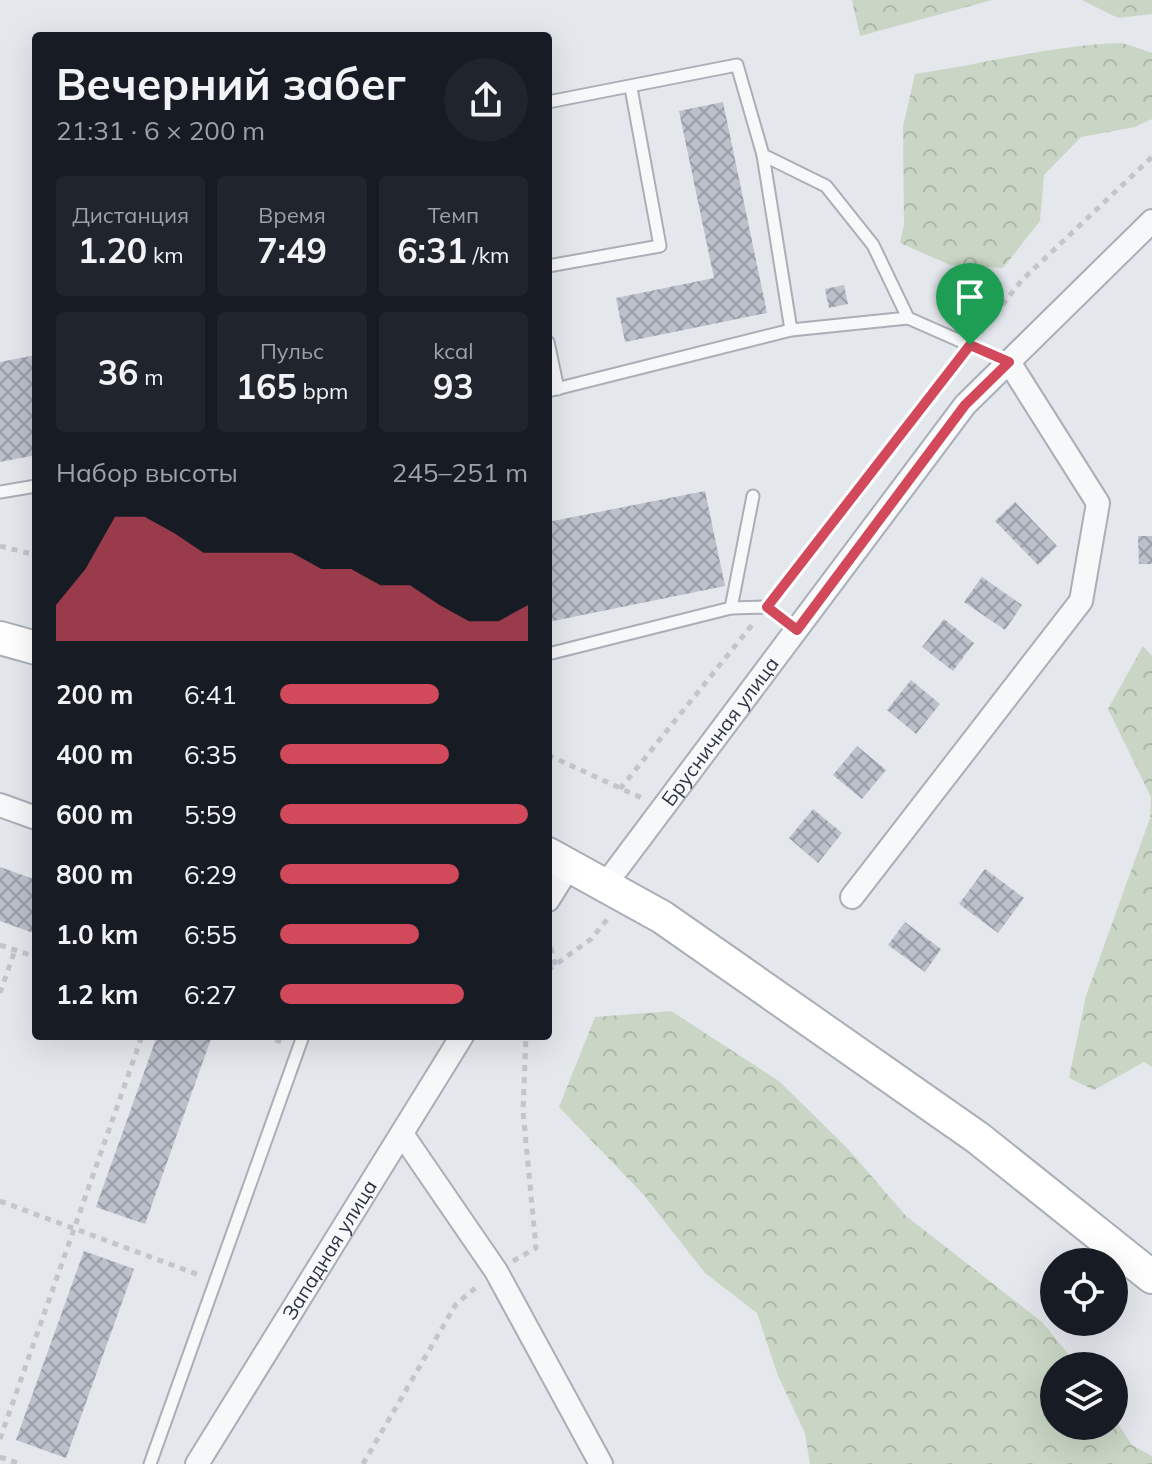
<!DOCTYPE html>
<html lang="ru">
<meta charset="utf-8">
<style>
body{margin:0;font-family:Mulish,sans-serif;background:#20242c;color:#f1f3f6;height:100vh;display:flex;flex-direction:column;font-size:30px;white-space:nowrap}
*{box-sizing:border-box;margin:0}
p{font-size:26px;color:#9ea1a6}
.icon{flex:none;width:44px;height:44px;fill:none;stroke:currentColor;stroke-width:2;stroke-linecap:round;stroke-linejoin:round}
.map{position:relative;flex:1;overflow:hidden}
.side{position:absolute;left:32px;top:32px;width:520px;height:1008px;display:flex;flex-direction:column;background:#171b24;border-radius:8px;box-shadow:0 8px 32px #0002}
.side>*{flex:none}
.controls{position:absolute;left:1040px;top:1248px;display:grid;gap:16px}
.controls a{display:grid;place-items:center;width:88px;height:88px;border-radius:50%;background:#171b24;box-shadow:0 8px 32px #0002;font-size:40px}
.pin{position:absolute;display:grid;place-items:center;width:68px;height:68px;color:#fff;margin:-82px -34px;border-radius:50% 50% 50% 0;rotate:-45deg;box-shadow:0 0 8px #0007}
.pin .icon{rotate:45deg}
.round{display:grid;place-items:center;flex:none;width:84px;height:84px;border-radius:42px;background:#20242c}
.head{display:flex;align-items:center;justify-content:space-between;height:136px;padding:0 24px}
h1{font-size:44px;font-weight:700;line-height:60px}
.stats{display:grid;grid-template-columns:repeat(3,1fr);gap:12px;height:136px;padding:8px 24px}
.stats div{display:grid;align-content:center;border-radius:8px;background:#20242c;text-align:center}
.stats b{font-size:34px;font-weight:700}
.stats small{font-size:22px;font-weight:400}
.stats p{font-size:22px}
.chart{height:224px;padding:16px 24px}
.chart p{display:flex;justify-content:space-between}
.chart svg{width:100%;height:144px;margin-top:8px;fill:#d1495b;opacity:.7}
ul{padding:0 24px;list-style:none;font-size:26px}
li{display:grid;grid-template-columns:128px 96px 1fr;align-items:center;height:60px}
li i{height:20px;border-radius:10px;background:#d1495b}
.map>svg:first-child{display:block}
.forest{fill:url(#forest-crowns)}
.building{fill:url(#building-cross-hatch)}
.lines{fill:none;stroke-linecap:round;stroke-linejoin:round}
.lane-casing{stroke:#a9aeb7;stroke-width:15}
.street-casing{stroke:#a9aeb7;stroke-width:26}
.secondary-casing{stroke:#a9aeb7;stroke-width:36}
.path{stroke:#c2c5cb;stroke-width:5;stroke-dasharray:6 6;stroke-linecap:butt}
.lane{stroke:#f7f8fa;stroke-width:11}
.street{stroke:#f7f8fa;stroke-width:22}
.secondary{stroke:#fff;stroke-width:32}
.route-casing{stroke:#fff;stroke-width:16}
.route{stroke:#d1495b;stroke-width:10}
.labels{text-anchor:middle;stroke-width:6;stroke-linejoin:round;paint-order:stroke}
.street-label{font-size:20px;fill:#2b3445;stroke:#f4f6f9}
</style>
<div class="map">
<svg width="1152" height="1464" viewBox="0 0 1152 1464">
<defs>
<pattern id="forest-crowns" width="20" height="18" patternUnits="userSpaceOnUse" patternTransform="scale(2)"><rect width="20" height="18" fill="#c9d6c5"/><path d="M2 6a3 3 0 1 1 6 0M12 15a3 3 0 1 1 6 0" fill="none" stroke="#adb8ab"/></pattern>
<pattern id="building-cross-hatch" width="8" height="8" patternUnits="userSpaceOnUse" patternTransform="scale(2)"><rect width="8" height="8" fill="#bbc0ca"/><path d="M0 0l8 8M0 8l8-8" fill="none" stroke="#989da6"/></pattern>
</defs>
<rect width="100%" height="100%" fill="#e4e7ec"/>
<g class="forest">
<path d="M852,0H992L860,36Z"/>
<path d="M1082,0H1152V14L1118,18Z"/>
<path d="M1122,43L1152,53V119L1135,127L1081,137L1044,175L1040,221L1003,268L950,265L900,243L904,225L903,127L915,74C985,64 1052,45 1122,43Z"/>
<path d="M1143,646L1152,656V1067L1144,1062L1094,1090L1069,1078L1086,996L1150,818L1151,797L1108,709Z"/>
<path d="M671,1011L779,1081L848,1149L906,1216L1042,1322L1078,1366H1054V1426H1114V1418L1132,1445L1152,1456V1464H810L805,1433L778,1376L757,1313L705,1273L643,1194L559,1107L595,1017Z"/>
</g>
<g class="building">
<path d="M723,102L767,313L625,342L616,298L714,278L679,111Z"/>
<path d="M844,285L848,304L829,308L825,289Z"/>
<path d="M36,355V455L0,462V362Z"/>
<path d="M705,491L725,586L548,622V522Z"/>
<path d="M1015,502L1057,546L1038,565L995,521Z"/>
<path d="M1138,536H1152V564H1139Z"/>
<path d="M982,577L1022,605L1005,630L964,602Z"/>
<path d="M944,619L974,643L953,671L922,647Z"/>
<path d="M911,680L940,704L916,734L887,710Z"/>
<path d="M857,746L886,770L862,799L833,775Z"/>
<path d="M813,809L842,833L818,863L789,838Z"/>
<path d="M0,867L36,880V934L0,921Z"/>
<path d="M985,869L1024,898L998,933L959,904Z"/>
<path d="M905,922L941,949L925,972L888,945Z"/>
<path d="M157,1036H212L145,1224L96,1207Z"/>
<path d="M84,1251L134,1269L66,1458L16,1440Z"/>
</g>
<g class="lines">
<defs>
<g id="lane">
<path d="M548,102L737,65L763,155L791,330"/>
<path d="M763,155L826,186L873,245L908,318"/>
<path d="M548,266L660,246L631,88"/>
<path d="M548,342L558,389"/>
<path d="M548,391L791,330L908,318L1008,362"/>
<path d="M0,492L36,486"/>
<path d="M731,608L753,496"/>
<path d="M548,654L731,608L767,607L797,630"/>
<path d="M150,1464L303,1036"/>
</g>
<g id="street">
<path d="M0,805L36,818"/>
<path id="s1" d="M605,885L965,405L1152,221"/>
<path d="M852,897L1081,601L1098,503L1009,362"/>
<path d="M548,900L570,865"/>
<path d="M402,1134L496,1271L601,1464"/>
<path id="s2" d="M197,1464L462,1036"/>
</g>
<g id="secondary">
<path d="M0,638L36,648"/>
<path d="M548,854L662,917L978,1138L1152,1277"/>
</g>
</defs>
<use href="#lane" class="lane-casing"/>
<use href="#street" class="street-casing"/>
<use href="#secondary" class="secondary-casing"/>
<g class="path">
<path d="M980,333L1022,280L1152,157"/>
<path d="M0,546L36,555"/>
<path d="M776,595L961,357"/>
<path d="M548,755L644,799"/>
<path d="M620,789L752,625"/>
<path d="M548,936L555,965"/>
<path d="M0,945L36,957"/>
<path d="M548,970L591,939L610,916"/>
<path d="M0,993L15,950"/>
<path d="M264,1036L282,1042"/>
<path d="M0,1201L199,1275"/>
<path d="M513,1261L536,1248L523,1111L526,1036"/>
<path d="M0,1439L142,1036"/>
<path d="M0,1457L20,1464"/>
<path d="M363,1464L456,1304L479,1285"/>
</g>
<use href="#lane" class="lane"/>
<use href="#street" class="street"/>
<use href="#secondary" class="secondary"/>
</g>
<g class="lines">
<defs>
<path id="route" d="M970,345L1009,362L965,405L797,630L767,607Z"/>
</defs>
<use href="#route" class="route-casing"/>
<use href="#route" class="route"/>
</g>
<g class="labels">
<g class="street-label">
<text dy="7" stroke="none"><textPath href="#s1" startOffset="192">Брусничная улица</textPath></text>
<text dy="7" stroke="none"><textPath href="#s2" startOffset="252">Западная улица</textPath></text>
</g>
</g>
</svg>
<div class="controls">
<a><svg class="icon" aria-label="locate" viewBox="0 0 24 24"><circle cx="12" cy="12" r="6"/><path d="M12 2v4M12 18v4M2 12h4M18 12h4"/></svg></a>
<a><svg class="icon" aria-label="layers" viewBox="0 0 24 24"><path d="M12 4l9 5-9 5-9-5zM3 14l9 5 9-5"/></svg></a>
</div>
<div class="pin" style="left:970px;top:345px;background:#1e9e55"><svg class="icon" aria-label="arrive" viewBox="0 0 24 24"><path d="M6 21V4h12l-3 4 3 4H6"/></svg></div>
<section class="side">
<div class="head"><div><h1>Вечерний забег</h1><p>21:31 · 6 × 200 m</p></div><a class="round"><svg class="icon" aria-label="share" viewBox="0 0 24 24"><path d="M12 15V3M7 8l5-5 5 5M5 13v7h14v-7"/></svg></a></div>
<div class="stats">
<div><p>Дистанция</p><b>1.20<small> km</small></b></div>
<div><p>Время</p><b>7:49</b></div>
<div><p>Темп</p><b>6:31<small> /km</small></b></div>
</div>
<div class="stats">
<div><b>36<small> m</small></b></div>
<div><p>Пульс</p><b>165<small> bpm</small></b></div>
<div><p>kcal</p><b>93</b></div>
</div>
<div class="chart"><p><span>Набор высоты</span>245–251 m</p>
<svg viewBox="0 0 160 44" preserveAspectRatio="none"><path d="M0 44V33L10 22L20 6L30 6L40 11L50 17L60 17L70 17L80 17L90 22L100 22L110 27L120 27L130 33L140 38L150 38L160 33V44z"/></svg>
</div>
<ul>
<li><b>200 m</b>6:41<i style="width:64%"></i></li>
<li><b>400 m</b>6:35<i style="width:68%"></i></li>
<li><b>600 m</b>5:59<i style="width:100%"></i></li>
<li><b>800 m</b>6:29<i style="width:72%"></i></li>
<li><b>1.0 km</b>6:55<i style="width:56%"></i></li>
<li><b>1.2 km</b>6:27<i style="width:74%"></i></li>
</ul>
</section>
</div>
